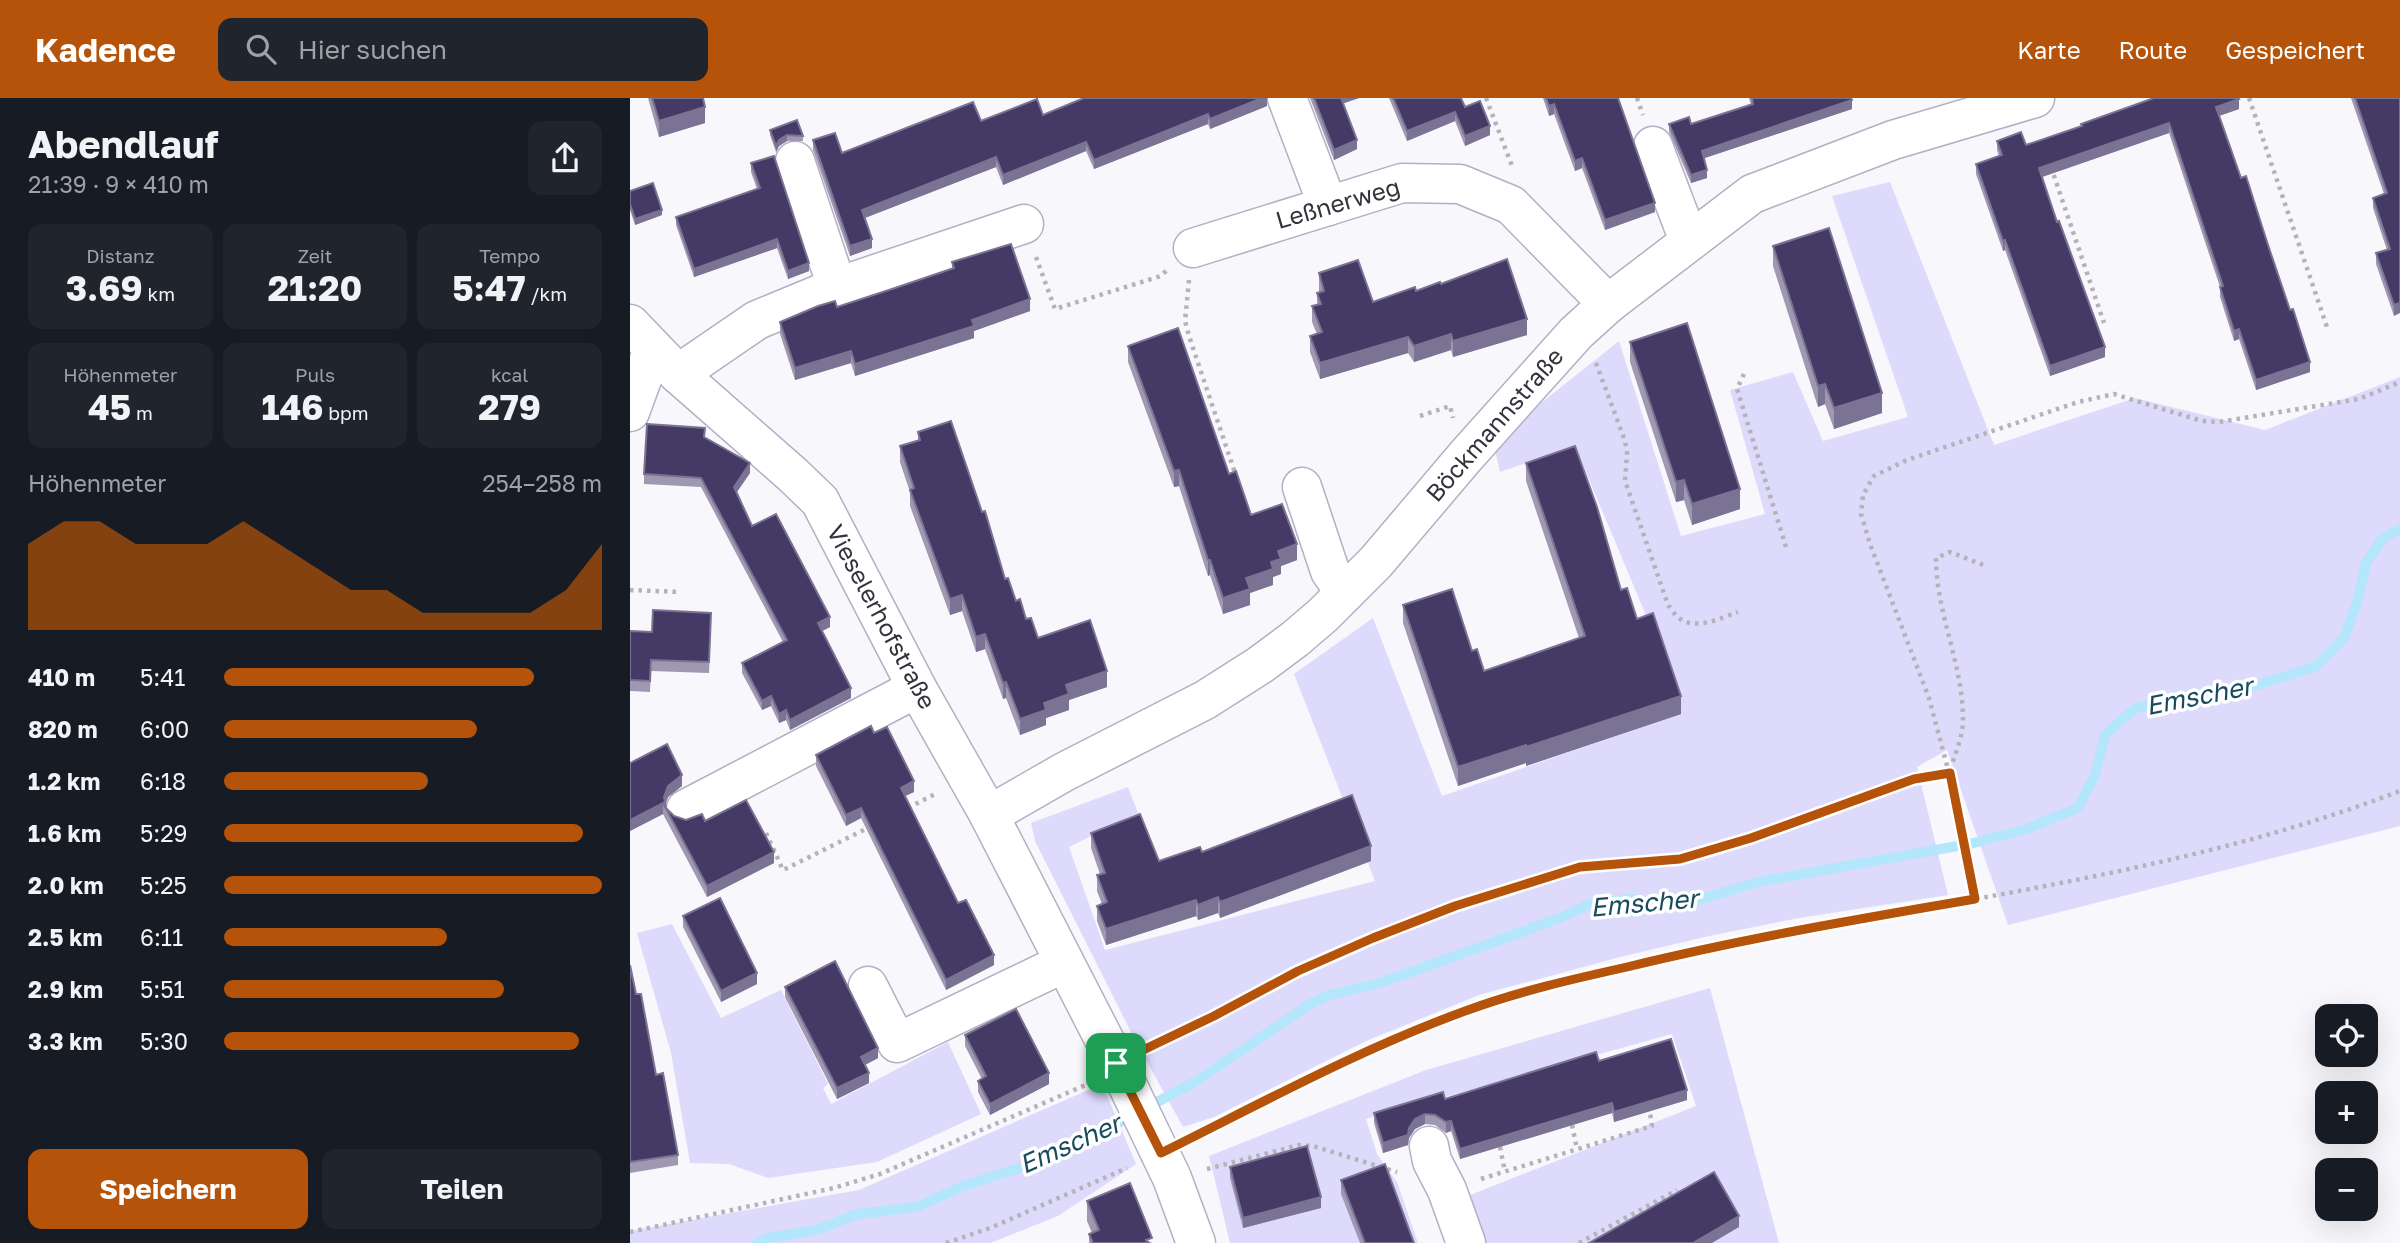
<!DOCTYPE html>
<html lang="de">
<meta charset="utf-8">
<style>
body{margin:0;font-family:"Golos Text",sans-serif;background:#20242c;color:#f1f3f6;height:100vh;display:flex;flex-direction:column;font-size:26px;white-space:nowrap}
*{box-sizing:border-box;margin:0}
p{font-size:23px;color:#9ea1a6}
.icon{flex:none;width:38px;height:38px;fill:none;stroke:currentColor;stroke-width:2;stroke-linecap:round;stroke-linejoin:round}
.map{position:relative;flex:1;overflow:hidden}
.panel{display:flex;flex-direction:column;background:#171b24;width:630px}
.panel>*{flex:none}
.tools{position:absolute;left:1685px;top:906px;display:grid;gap:14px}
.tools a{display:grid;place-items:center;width:63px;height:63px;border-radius:14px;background:#171b24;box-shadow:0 7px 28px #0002;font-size:35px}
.pin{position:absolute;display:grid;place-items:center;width:60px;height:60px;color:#fff;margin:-30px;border-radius:14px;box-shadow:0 4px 10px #0006}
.round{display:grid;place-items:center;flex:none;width:74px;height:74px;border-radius:14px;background:#20242c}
.overview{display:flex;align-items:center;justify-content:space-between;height:119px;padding:0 28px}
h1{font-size:38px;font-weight:700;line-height:52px}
.metrics{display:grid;grid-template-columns:repeat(3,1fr);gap:10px;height:119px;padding:7px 28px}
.metrics div{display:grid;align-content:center;border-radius:14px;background:#20242c;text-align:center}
.metrics b{font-size:35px;font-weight:700}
.metrics small{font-size:19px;font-weight:400}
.metrics p{font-size:19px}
.chart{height:196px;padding:14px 28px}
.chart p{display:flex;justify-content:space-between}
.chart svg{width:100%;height:126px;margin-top:7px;fill:#b45309;opacity:.7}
.cta{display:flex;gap:14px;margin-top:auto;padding:14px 28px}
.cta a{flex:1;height:80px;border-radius:14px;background:#b45309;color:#fff;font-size:28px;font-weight:700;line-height:80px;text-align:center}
.cta a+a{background:#20242c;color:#f1f3f6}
ul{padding:0 28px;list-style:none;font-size:23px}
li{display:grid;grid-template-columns:112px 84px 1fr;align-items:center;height:52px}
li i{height:18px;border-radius:9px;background:#b45309}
header{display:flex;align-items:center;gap:42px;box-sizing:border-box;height:98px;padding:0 35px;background:#b45309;color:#fff}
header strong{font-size:33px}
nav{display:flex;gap:38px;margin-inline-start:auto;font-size:24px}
.search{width:490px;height:63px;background:#20242c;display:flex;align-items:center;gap:18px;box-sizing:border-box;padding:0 24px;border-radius:14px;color:#9ea1a6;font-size:26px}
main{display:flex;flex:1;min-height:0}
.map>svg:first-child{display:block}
.green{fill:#dddafc}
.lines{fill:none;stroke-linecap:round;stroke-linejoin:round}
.stream{stroke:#b4e6fc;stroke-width:10}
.minor-casing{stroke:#b2b0c4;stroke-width:41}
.path{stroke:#b4b3b9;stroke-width:4.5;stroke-dasharray:3.5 5;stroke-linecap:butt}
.minor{stroke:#fff;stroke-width:38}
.wall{fill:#9e98b1}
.shaded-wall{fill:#7b7393}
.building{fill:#453a66;stroke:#7b7393;stroke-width:2}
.route-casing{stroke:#fff;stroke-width:14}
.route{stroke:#b45309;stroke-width:9}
.labels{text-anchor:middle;stroke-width:7;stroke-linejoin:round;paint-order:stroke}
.street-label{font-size:24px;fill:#34333b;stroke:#fff}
.water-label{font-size:26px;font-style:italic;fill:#174b5e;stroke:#fff}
</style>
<header>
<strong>Kadence</strong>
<div class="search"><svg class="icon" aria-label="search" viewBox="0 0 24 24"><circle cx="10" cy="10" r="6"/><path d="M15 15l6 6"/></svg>Hier suchen</div>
<nav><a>Karte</a><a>Route</a><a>Gespeichert</a></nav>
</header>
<main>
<section class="panel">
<div class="overview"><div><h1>Abendlauf</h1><p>21:39 · 9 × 410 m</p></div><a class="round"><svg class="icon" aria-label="share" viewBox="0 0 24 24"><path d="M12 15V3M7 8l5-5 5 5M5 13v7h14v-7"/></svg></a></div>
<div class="metrics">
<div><p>Distanz</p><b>3.69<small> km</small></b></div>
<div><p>Zeit</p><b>21:20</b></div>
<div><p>Tempo</p><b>5:47<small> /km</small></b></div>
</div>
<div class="metrics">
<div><p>Höhenmeter</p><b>45<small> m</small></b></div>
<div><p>Puls</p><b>146<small> bpm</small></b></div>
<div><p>kcal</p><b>279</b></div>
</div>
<div class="chart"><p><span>Höhenmeter</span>254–258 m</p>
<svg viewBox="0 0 160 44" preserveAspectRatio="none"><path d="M0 44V14L10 6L20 6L30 14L40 14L50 14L60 6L70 14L80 22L90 30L100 30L110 38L120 38L130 38L140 38L150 30L160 14V44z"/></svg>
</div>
<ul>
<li><b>410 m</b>5:41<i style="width:82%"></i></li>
<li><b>820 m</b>6:00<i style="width:67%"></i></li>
<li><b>1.2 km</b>6:18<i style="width:54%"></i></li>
<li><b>1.6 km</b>5:29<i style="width:95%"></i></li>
<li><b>2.0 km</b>5:25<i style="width:100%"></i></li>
<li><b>2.5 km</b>6:11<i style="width:59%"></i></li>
<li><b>2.9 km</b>5:51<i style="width:74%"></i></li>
<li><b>3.3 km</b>5:30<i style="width:94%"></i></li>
</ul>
<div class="cta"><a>Speichern</a><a>Teilen</a></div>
</section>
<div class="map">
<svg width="1770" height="1145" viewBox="0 0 1770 1145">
<rect width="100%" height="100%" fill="#f8f7fc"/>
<g class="green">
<path d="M1260,84L1364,347L1505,300L1635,332L1770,279V728L1378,827L1317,652L1287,669L1318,797L1169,820L1079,838L994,858L849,897L736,943L584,1019L553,1029L505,942L405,743L401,725L498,689L508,715L439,749L475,852L745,783L664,576L743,520L812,698L1050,616L1023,534L945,348L870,374L863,343L989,243L1051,438L1135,416L1100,292L1163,274L1193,343L1278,319L1202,98Z"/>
<path d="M42,826L91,920L151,892L198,986L193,990L201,1006L318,944L351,1016L247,1064L138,1080L99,1066L60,1065L41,955L7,835Z"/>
<path d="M1080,890L1149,1145H855L840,1097L1066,1008L1042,936L736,1021L747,1056L767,1084L788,1145H600L579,1058L796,972Z"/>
<path d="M472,986L506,1066L428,1118L360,1145H0V1133L229,1092Z"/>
</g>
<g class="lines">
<g class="stream">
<path d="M516,1010L568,982L682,905L700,897L749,885L803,866L930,820L960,806L1001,801L1041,806L1068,802L1128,784L1344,745L1396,731L1448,710L1465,677L1475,637L1504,611L1546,599L1627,587L1685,569L1714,540L1727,505L1736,465L1752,441L1770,431"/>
<path d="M127,1145L138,1140L186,1132L228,1116L287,1109L333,1088L393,1069L450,1046L503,1017"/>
</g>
<defs>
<g id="minor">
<path d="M657,0L698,108"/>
<path d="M1023,48L1059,143"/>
<path d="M165,63L207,189"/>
<path d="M563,150L772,85L830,86L881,107L978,206"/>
<path d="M0,226L48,276L163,377L190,403L287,590L359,717L495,982L542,1080L566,1145"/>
<path d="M48,276L127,222L207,189L394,126"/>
<path d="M0,314L23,251"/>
<path d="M672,389L700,473L715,495"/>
<path d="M56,711L287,590"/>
<path d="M359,717L434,674L575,602L630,567L665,541L693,517L746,464L835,359L946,235L978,206L1122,96L1263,42L1405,0"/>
<path d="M238,888L267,945L434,865"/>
<path d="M799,1048L802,1063L817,1092L836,1145"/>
</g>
</defs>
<use href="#minor" class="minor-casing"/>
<g class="path">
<path d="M856,0L882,68"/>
<path d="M1007,0L1013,17"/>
<path d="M1619,0L1698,232"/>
<path d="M1421,69L1474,225"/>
<path d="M406,159L425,211L531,178L537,172"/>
<path d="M559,182L555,223L559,238L606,378"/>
<path d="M966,265L995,343L997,355L995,383L1038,507C1041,511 1045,517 1049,520C1065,533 1091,520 1108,514"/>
<path d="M1114,276L1107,291L1157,452"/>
<path d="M790,318L820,308L823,320"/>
<path d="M0,492L50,494"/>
<path d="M278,710L307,695"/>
<path d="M136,735L153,772L242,728"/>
<path d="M1345,801L1319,675L1299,600L1240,446L1231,416L1233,397L1244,378L1277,362L1448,304L1484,296L1572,323L1589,324L1729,301L1770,284"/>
<path d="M516,951L584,918L668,873L743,840L825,808L950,769L1050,761L1121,740L1284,681L1319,675C1324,659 1333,639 1333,622C1333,566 1306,515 1306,460L1320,454L1356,468"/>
<path d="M942,1027L947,1051"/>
<path d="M562,1039C674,984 785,925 905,890C937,881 971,875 1004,867C1258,807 1525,787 1770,693"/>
<path d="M870,1049L875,1074"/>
<path d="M577,1071L669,1047L683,1048L767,1074"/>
<path d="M851,1081L1022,1028L1020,1014"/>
<path d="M0,1134L204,1090L250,1076L460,985"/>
<path d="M316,1145L360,1130L497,1070"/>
<path d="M949,1145L1047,1092"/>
</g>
<use href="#minor" class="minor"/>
</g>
<g class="wall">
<path d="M18,0H73L75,25L29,39Z"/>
<path d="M637,0V8L580,31L578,26L464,71L456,53L373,87L366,69L235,120L242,150L220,158L183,52V42L212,55L351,23L413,17Z"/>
<path d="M680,0H729L713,5L727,51L704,62Z"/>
<path d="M759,0H831L835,9L860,37L835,48L825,23L777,43Z"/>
<path d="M913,0H988L1025,114L975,132L952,70L945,73L924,16L919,18Z"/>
<path d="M1119,0H1221L1222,11L1074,60L1077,80L1061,85L1039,34V26H1061L1121,7Z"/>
<path d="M1721,0H1770L1764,218L1746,166V155L1757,152L1743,110V100L1754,96Z"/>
<path d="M1609,11L1589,18L1611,80L1638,147L1680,274L1626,292L1609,241L1604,243L1590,199V189L1539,35L1412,79L1427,124L1475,259L1420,278L1375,152L1373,153L1346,76V66L1369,58L1367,52V43L1396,47L1451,28V26Z"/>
<path d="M140,32L173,38V43H157L149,48L146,54L140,37Z"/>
<path d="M121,65L179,173L158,181L147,150L64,179L46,127V119L127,91L121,74Z"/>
<path d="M0,93L32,117L5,127L0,112Z"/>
<path d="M1143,148L1252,315L1204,331L1195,306L1188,309L1143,168Z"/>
<path d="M322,164L400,213L344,233V240L225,278L221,265L165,282L150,236V224L207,209L322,171Z"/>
<path d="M689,175L743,204L811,186L897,237L823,259L821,252L784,264L778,255L690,281L680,254V238L687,236L682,224V208L687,207V195L689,194Z"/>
<path d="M1000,244L1110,411L1062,427L1054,402L1046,404L1000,264Z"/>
<path d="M498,248L599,376L621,417L667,462L651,468V476L643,479V487L620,495V507L593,516L580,477L578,478L549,388L544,389L498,264Z"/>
<path d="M288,334L375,481L386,503L408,540L477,589L439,602V612L416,620V627L390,637L376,600L373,601L355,551L346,554L332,513L320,517L280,408V394L270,364V348L288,343Z"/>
<path d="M75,340L120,375L107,394L122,428L200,529L192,533L221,600L160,632L156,622L149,625L141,608L132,612L112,575V565L153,544L71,389L14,386V376Z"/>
<path d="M896,365L991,492L1007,521L1051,616L896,668V665L828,688L773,525V507L842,553L854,573L949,540L896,383Z"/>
<path d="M81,526L79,575L21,573L20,594L0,593V533L22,534Z"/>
<path d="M244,635L284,694L275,698L328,805L364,867L316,892L231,720L216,728L186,668V657Z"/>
<path d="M0,665L52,688L38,699L36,706V710L44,718L56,722L75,723L144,765L77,799L33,716L0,733Z"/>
<path d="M461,735L529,763L572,754L741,763L590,820L588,815L568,822L566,818L476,847L467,823V808L472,806L467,793V777L470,776L461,750Z"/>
<path d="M53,818L127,886L91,904L53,829Z"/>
<path d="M0,867L6,896L26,977L48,1057V1067L0,1075Z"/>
<path d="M155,889L248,960L235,967L239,985L207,1001L155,899Z"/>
<path d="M335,937L419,986L360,1017L348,994V983L352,981L335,948Z"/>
<path d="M969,963L1057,1002L984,1024L982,1015L830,1061L821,1033L816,1035L805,1027L795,1026L785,1031L779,1040L778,1047L753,1055L744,1025V1015L815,1001Z"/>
<path d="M600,1069L691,1110L613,1130L600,1080Z"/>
<path d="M711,1082L784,1145H730L711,1096Z"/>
<path d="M457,1103L522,1145H459V1136L462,1135L457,1123Z"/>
</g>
<g class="shaded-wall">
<path d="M632,0H637V8L580,31V21Z"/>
<path d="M709,0H729L709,7Z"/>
<path d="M1609,1V11L1586,19V9Z"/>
<path d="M1222,2V11L1072,61V53Z"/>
<path d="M924,6V16L919,18V8Z"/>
<path d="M75,9V25L29,39V23Z"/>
<path d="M825,14V23L777,43V33Z"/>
<path d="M578,16V26L464,71V62Z"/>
<path d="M1539,25V35L1409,80V70Z"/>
<path d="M860,28V37L835,48V38Z"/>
<path d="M157,37V43L149,48L146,54V48L149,42Z"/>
<path d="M727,42V51L704,62V52Z"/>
<path d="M456,44V53L373,87V77Z"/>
<path d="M366,59V69L232,121V112Z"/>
<path d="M952,60V70L945,73V63Z"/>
<path d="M1077,72V80L1061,85V77Z"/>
<path d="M1025,105V114L975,132V122Z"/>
<path d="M32,112V117L5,127V121Z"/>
<path d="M147,141V150L64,179V171Z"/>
<path d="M242,141V150L220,158V148Z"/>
<path d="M1375,142V152L1373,153V143Z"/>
<path d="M179,165V173L158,181V173Z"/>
<path d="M400,201V213L344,233V240L225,278V266L342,222Z"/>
<path d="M1770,205V215L1764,218V207Z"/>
<path d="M897,221V237L823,259V243Z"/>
<path d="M1609,231V241L1604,243V233Z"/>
<path d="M821,236V252L784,264V248Z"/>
<path d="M778,239V255L690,281V265Z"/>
<path d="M1475,249V259L1420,278V268Z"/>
<path d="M221,253V265L165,282V270Z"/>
<path d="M1680,264V274L1626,292V282Z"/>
<path d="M1195,286V306L1188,309V288Z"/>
<path d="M1252,295V315L1204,331V310Z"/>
<path d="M120,365V375L104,398V389Z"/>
<path d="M549,372V388L544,389V373Z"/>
<path d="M1054,382V402L1046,404V384Z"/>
<path d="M1110,391V411L1062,427V406Z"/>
<path d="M667,446V462L651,468V476L643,479V487L620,495V507L593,516V500L648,453Z"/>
<path d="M578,462H580V477L578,478Z"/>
<path d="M332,497V513L320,517V501Z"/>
<path d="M200,519V529L188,535V525Z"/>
<path d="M355,536V551L346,554V539Z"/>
<path d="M477,573V589L439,602V612L416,620V627L390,637V621L436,587Z"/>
<path d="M376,584V600L373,601V585Z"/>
<path d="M221,590V600L160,632V622Z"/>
<path d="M141,598V608L132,612V603Z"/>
<path d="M1051,598V616L896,668V649Z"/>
<path d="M156,612V622L149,625V616Z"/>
<path d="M896,647V665L828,688V669Z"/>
<path d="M52,677V688L38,699L34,709V699L38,688Z"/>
<path d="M284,683V694L271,700V690Z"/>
<path d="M33,705V716L0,733V722Z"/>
<path d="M231,710V720L216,728V717Z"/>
<path d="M741,748V763L590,820V804Z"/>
<path d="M144,754V765L77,799V788Z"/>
<path d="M588,799V815L568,822V807Z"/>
<path d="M566,802V818L476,847V831Z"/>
<path d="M364,857V867L316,892V882Z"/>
<path d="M127,875V886L91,904V893Z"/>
<path d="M248,950V960L231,969V959Z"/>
<path d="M239,975V985L207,1001V990Z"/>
<path d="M419,975V986L360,1017V1006Z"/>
<path d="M1057,992V1002L984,1024V1014Z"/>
<path d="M982,1005V1015L830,1061V1051Z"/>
<path d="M795,1016V1026L785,1031L779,1040L778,1047L753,1055V1045L779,1030L785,1021Z"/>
<path d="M821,1023V1033L816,1035V1024Z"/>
<path d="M691,1099V1110L613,1130V1120Z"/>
<path d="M1109,1118V1129L1082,1145H1063Z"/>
</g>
<g class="building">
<path d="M22,0H73L75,9L29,23Z"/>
<path d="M454,0H632L580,21L578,16L464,62L456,44L373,77L366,59L232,112L242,141L220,148L183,42L205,35L212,55L343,4L351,23L407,1L413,17Z"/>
<path d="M684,0H711L727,42L704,52Z"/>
<path d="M763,0H831L835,9L850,3L860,28L835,38L825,14L777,33Z"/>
<path d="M916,0H988L1025,105L975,122L952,60L945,63L924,6L919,8Z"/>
<path d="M1122,0H1221L1222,2L1072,53L1077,72L1061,77L1039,26L1059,19L1061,26L1123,6Z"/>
<path d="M1524,0H1608L1609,1L1586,9L1611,80L1616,78L1638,147L1660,212L1663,211L1680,264L1626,282L1609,231L1604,233L1590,189L1593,188L1539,25L1409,70L1427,124L1429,123L1475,249L1420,268L1375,142L1373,143L1346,66L1372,57L1367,43L1391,34L1396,47L1452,28L1451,26Z"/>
<path d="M1725,0H1770V205L1764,207L1746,155L1760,151L1743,100L1757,95Z"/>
<path d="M167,22L173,38L157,37L149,42L146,48L140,32Z"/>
<path d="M144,58L179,165L158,173L147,141L64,171L46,119L130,90L121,65Z"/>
<path d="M23,85L32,112L5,121L0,106V93Z"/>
<path d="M1199,130L1252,295L1204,310L1195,286L1188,288L1143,148Z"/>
<path d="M381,146L400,201L342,222L344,228L225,266L221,253L165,270L150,224L188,208L205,203L207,209L265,190L324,170L322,164Z"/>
<path d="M877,161L897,221L823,243L821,236L784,248L778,239L690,265L680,238L692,234L682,208L691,206L687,195L694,193L689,175L728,162L743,204L785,189L786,193L810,184L811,186Z"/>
<path d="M1057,225L1110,391L1062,406L1054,382L1046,384L1000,244Z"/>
<path d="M548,230L599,376L606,373L621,417L652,406L667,446L648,453L651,461L641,464L643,471L616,480L620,491L593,500L580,462H578L549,372L544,373L498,248Z"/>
<path d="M321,323L352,414L355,413L375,481L378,480L386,503L390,501L396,521L401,520L408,540L460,522L477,573L436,587L439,596L414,605L416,612L390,621L376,584L373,585L355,536L346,539L332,497L320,501L280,392L284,390L270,348L290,342L288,334Z"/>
<path d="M17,326L75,330L74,339L120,365L104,389L122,428L146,416L200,519L188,525L221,590L160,622L156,612L149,616L141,598L132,603L112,565L157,542L71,380L14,376Z"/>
<path d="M945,348L967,409L991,492L997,490L1007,521L1023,515L1051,598L896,649V647L828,669L773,507L822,491L842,553L847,551L854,573L955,538L896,365Z"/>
<path d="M23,512L81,515L79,564L21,562L20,583L0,582V533L22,534Z"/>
<path d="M241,628L244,635L257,629L284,683L271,690L328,805L336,802L364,857L316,882L231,710L216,717L186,657Z"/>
<path d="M37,646L52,677L38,688L34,699L36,710L44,718L56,722L72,716L75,723L116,702L144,754L77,788L33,705L0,722V665Z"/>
<path d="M722,697L741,748L590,804L588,799L568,807L566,802L476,831L467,808L477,804L467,777L475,775L461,735L510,716L529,763L570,749L572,754Z"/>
<path d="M90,800L127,875L91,893L53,818Z"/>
<path d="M205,863L248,950L231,959L239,975L207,990L155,889Z"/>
<path d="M0,867L6,896H11L26,977L33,975L48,1057L0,1064Z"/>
<path d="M386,911L419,975L360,1006L348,983L356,978L335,937Z"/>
<path d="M1041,941L1057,992L984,1014L982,1005L830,1051L821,1023L816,1024L805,1017L795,1016L785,1021L779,1030L778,1037L753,1045L744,1015L813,994L815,1001L966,954L969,963Z"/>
<path d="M677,1048L691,1099L613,1120L600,1069Z"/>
<path d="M755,1066L784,1145H735L711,1082Z"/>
<path d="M1084,1074L1109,1118L1063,1145H959Z"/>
<path d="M500,1085L522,1140L516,1142L518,1145H463L459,1136L469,1132L457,1103Z"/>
</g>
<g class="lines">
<defs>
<path id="route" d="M1320,675L1345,801C1228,821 1112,841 997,869C943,881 890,893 838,912C732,950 632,1005 531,1055L486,965L584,918L668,873L743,840L825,808L950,769L1050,761L1121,740L1284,681Z"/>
</defs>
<use href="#route" class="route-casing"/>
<use href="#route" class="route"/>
</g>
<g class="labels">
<g class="street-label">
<text transform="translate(708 106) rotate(-16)" y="8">Leßnerweg</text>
<text transform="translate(865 327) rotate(-49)" y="8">Böckmannstraße</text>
<text transform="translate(251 519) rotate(62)" y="8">Vieselerhofstraße</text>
</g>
<g class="water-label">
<text transform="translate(1569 598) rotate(-11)" y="9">Emscher</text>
<text transform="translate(1014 805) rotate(-5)" y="9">Emscher</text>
<text transform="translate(440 1046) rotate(-24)" y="9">Emscher</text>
</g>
</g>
</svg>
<div class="tools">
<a><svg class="icon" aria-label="locate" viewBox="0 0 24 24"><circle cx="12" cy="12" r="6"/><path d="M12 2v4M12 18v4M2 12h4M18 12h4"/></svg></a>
<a>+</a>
<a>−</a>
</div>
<div class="pin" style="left:486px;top:965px;background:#1e9e55"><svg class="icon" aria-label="arrive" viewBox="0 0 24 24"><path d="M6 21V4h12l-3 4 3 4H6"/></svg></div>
</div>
</main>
